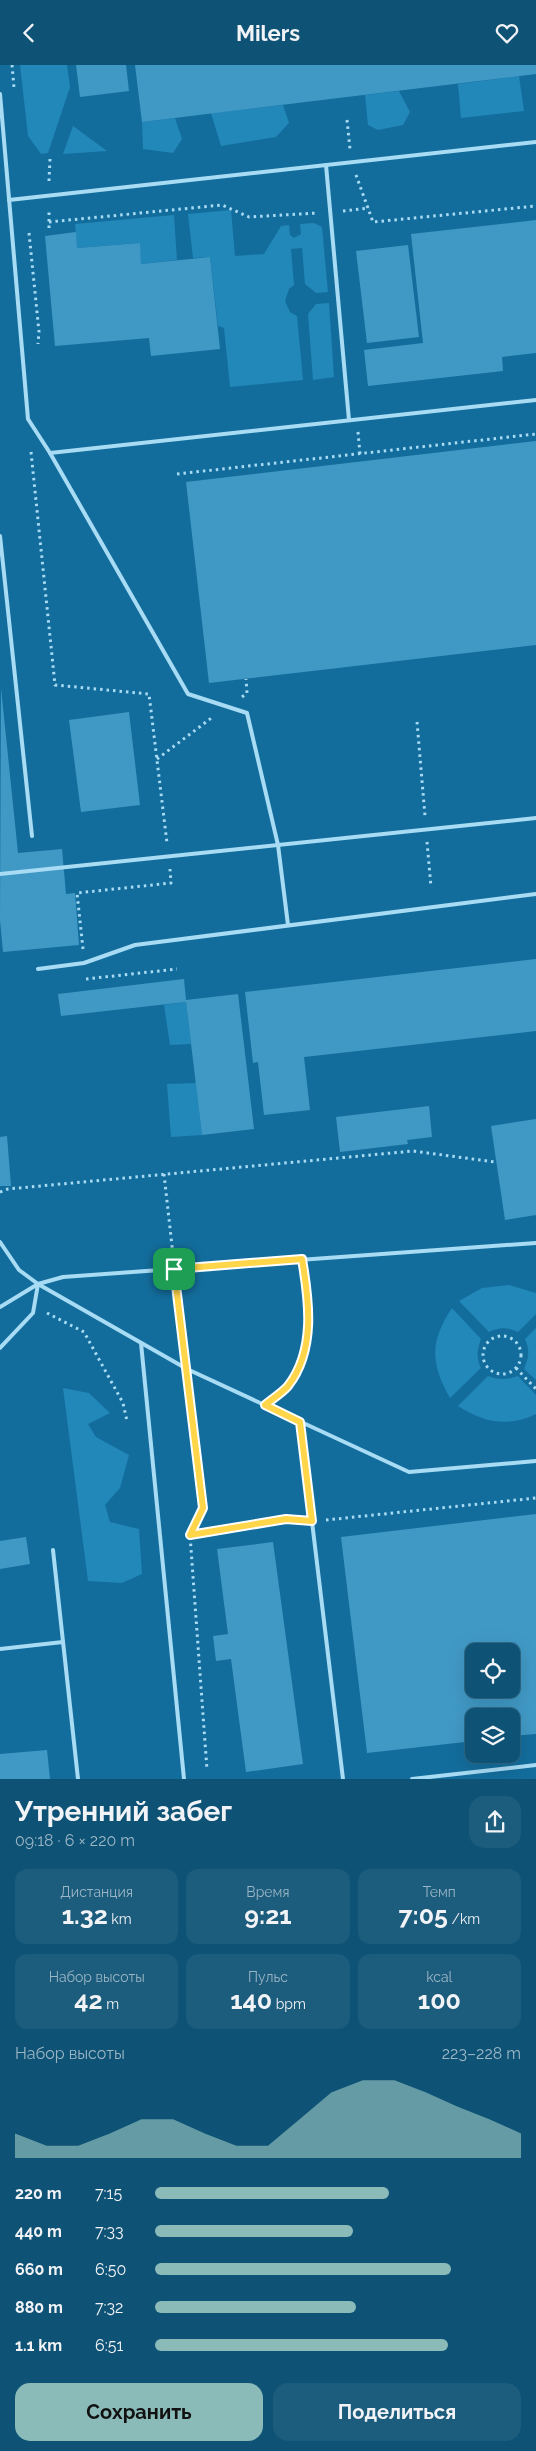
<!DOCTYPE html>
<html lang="ru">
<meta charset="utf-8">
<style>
body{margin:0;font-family:Raleway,sans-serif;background:#1c5c7d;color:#f1f3f6;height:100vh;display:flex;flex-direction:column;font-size:19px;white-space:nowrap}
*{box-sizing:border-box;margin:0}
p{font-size:16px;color:#9bb6c5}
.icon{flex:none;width:28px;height:28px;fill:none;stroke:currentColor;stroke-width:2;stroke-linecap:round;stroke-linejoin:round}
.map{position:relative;height:1714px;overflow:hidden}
.panel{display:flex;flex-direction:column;background:#0e5275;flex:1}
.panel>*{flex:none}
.buttons{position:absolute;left:465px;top:1578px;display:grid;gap:10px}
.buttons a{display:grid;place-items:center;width:55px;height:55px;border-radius:10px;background:#0e5275;box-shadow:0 5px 20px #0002,0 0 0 1px #2e6987;font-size:25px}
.pin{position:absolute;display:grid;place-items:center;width:42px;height:42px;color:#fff;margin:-21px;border-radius:10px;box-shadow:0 2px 8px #0006}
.round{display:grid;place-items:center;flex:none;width:52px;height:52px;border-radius:15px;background:#1c5c7d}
.head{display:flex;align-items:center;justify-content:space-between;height:85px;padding:0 15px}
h1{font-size:28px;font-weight:700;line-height:38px}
.stats{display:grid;grid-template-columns:repeat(3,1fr);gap:8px;height:85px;padding:5px 15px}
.stats div{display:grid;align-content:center;border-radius:12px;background:#1c5c7d;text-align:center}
.stats b{font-size:25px;font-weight:700}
.stats small{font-size:14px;font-weight:400}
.stats p{font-size:14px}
.chart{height:140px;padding:10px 15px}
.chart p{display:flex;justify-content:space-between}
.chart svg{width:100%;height:90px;margin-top:5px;fill:#8bbbb9;opacity:.7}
.button{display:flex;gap:10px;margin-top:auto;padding:10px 15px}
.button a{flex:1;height:58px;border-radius:15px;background:#8bbbb9;color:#111;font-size:20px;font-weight:700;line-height:58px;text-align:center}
.button a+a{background:#1c5c7d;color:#f1f3f6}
ul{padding:0 15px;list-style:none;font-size:16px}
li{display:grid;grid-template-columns:80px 60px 1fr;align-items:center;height:38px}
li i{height:12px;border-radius:6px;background:#8bbbb9}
header{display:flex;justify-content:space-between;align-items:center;height:65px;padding:0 15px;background:#0e5275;font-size:22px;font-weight:700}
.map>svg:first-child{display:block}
.green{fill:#2287b9}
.building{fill:#4099c5;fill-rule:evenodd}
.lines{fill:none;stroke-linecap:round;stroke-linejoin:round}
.path{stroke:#a8dbf4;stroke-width:3;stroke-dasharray:2.5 4;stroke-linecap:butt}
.lane{stroke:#a8dbf4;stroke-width:4}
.route-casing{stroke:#fff;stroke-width:10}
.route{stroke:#ffd54a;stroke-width:6}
</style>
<header><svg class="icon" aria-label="back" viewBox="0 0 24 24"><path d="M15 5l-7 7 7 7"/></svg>Milers<svg class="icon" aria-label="heart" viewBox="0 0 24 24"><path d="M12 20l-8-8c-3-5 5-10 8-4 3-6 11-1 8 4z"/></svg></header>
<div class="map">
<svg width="536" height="1714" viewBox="0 0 536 1714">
<rect width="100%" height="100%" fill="#136d9c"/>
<g class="green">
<path d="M20,0H67L70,22L48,88L41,89L28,71Z"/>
<path d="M519,11L524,46L461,53L458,19Z"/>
<path d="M399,26L410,47L403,60L378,65L368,60L365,30Z"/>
<path d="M283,40L289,58L276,72L221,81L211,48Z"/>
<path d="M175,53L182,74L173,88L143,84L142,57Z"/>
<path d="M73,61L107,86L63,89Z"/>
<path d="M231,145L235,191L264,189L281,161L289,160L290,170L294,173L301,169L300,159L314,158L322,162L328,227L316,228L305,219L302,183L291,184L294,220L289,224L285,236L290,247L297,251L303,315L230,322L224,263L218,261L210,192L193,193L188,149Z"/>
<path d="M174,150L177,195L141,199L139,178L77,183L75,159Z"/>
<path d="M329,238L334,312L313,315L308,249L316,239Z"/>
<path d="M186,937L191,979L170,980L164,940Z"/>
<path d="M196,1018L202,1070L171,1072L167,1019Z"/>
<path d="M509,1220L536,1228V1249L518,1267C507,1262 500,1262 489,1267L459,1236L482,1223Z"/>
<path d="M452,1243L481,1274C477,1285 476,1292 481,1303L450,1333C431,1299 429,1277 452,1243Z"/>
<path d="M536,1263V1315L524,1304C529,1292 530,1285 525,1274Z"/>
<path d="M488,1311C499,1315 506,1315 518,1311L536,1330V1349C509,1363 482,1357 458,1341Z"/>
<path d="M63,1323L89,1328L110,1348L88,1359L96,1372L129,1390L120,1423L105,1440L110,1457L139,1464L142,1509L122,1518L88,1516Z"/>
</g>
<g class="building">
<path d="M76,0H126L129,26L80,32Z"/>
<path d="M135,0H536V9L142,57Z"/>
<path d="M536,155V288L502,292L503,306L368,321L364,285L423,278L411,169Z"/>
<path d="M76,167L77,183L140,178L141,199L210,192L220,284L151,291L149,273L55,281L45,171Z"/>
<path d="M408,180L419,272L367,278L356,186Z"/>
<path d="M536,376V580L209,618L186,417Z"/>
<path d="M1,623L18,788L62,784L66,829L75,828L79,880L3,887L0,855Z"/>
<path d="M129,647L140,740L81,747L69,655Z"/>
<path d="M536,894V966L304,992L310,1045L264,1050L258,997L253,998L245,927Z"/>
<path d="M184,914L186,935L238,929L254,1064L202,1070L186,937L61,951L58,929Z"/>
<path d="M429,1041L432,1072L407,1075L408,1079L340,1087L336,1052Z"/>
<path d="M536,1054V1150L505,1155L491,1061Z"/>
<path d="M7,1071L11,1121H0V1072Z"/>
<path d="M536,1449V1669L511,1671V1651H474V1676L367,1688L341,1472ZM474,1586H511V1624H474Z"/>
<path d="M26,1472L30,1499L0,1504V1476Z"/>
<path d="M273,1477L303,1699L246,1707L231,1594L216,1596L213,1571L228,1569L217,1484Z"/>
<path d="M47,1685L50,1714H0V1689Z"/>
</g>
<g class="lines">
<g class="path">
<path d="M12,0L14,23"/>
<path d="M347,55L350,84"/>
<path d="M356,110L373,157L536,141"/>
<path d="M49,116L50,94"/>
<path d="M343,146L369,143"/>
<path d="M49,157L222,140L249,152L317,148"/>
<path d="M49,163V145"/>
<path d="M29,168L39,267L38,279"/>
<path d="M358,367L360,389"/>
<path d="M31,387L55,620L149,629L167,778"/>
<path d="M177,409L536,369"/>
<path d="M242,632L247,628L246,614"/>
<path d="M417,657L425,751"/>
<path d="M157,694L214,651"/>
<path d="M427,777L431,822"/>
<path d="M83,884L77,828L171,818L170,804"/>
<path d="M86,914L177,904"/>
<path d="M164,1109L173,1190"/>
<path d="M0,1127L8,1124L413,1086L495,1097"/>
<path d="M176,1218L185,1287"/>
<path d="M47,1248L84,1267L123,1338L127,1356"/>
<circle cx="502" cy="1290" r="19"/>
<path d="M516,1303L536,1324"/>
<path d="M189,1320L203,1443L190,1470L207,1705"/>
<path d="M326,1455L536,1433"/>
<path d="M190,1470L286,1454L298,1455"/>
</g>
<g class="lane">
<path d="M0,29L28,354L50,388L188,629L247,648L278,780L288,860"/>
<path d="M326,100L349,355"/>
<path d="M9,135L536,77"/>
<path d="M50,388L536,335"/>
<path d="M0,471L32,771"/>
<path d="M0,809L536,753"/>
<path d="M38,904L84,898L135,880L536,829"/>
<path d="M0,1177L19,1205L38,1219L187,1304L409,1407L536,1396"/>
<path d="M38,1219L63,1212L536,1178"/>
<path d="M0,1242L38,1219L33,1248L0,1283"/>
<path d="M141,1278L184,1714"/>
<path d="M265,1341C272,1334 282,1328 288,1321C316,1285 309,1235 302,1195"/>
<path d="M300,1357L343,1714"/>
<path d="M53,1485L78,1714"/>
<path d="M0,1584L63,1577"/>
<path d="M412,1714L536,1700"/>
</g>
</g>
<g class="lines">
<defs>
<path id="route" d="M302,1194C309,1235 316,1285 288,1321C282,1328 272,1334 265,1340L300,1357L312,1456L286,1454L190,1470L203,1443L174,1204Z"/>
</defs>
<use href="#route" class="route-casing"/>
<use href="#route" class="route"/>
</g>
</svg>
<div class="buttons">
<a><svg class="icon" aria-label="locate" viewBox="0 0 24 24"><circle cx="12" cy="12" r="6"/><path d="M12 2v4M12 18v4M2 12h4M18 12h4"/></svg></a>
<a><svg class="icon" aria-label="layers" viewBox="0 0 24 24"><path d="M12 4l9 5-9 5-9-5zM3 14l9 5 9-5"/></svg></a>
</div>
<div class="pin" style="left:174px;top:1204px;background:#1e9e55"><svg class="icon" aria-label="arrive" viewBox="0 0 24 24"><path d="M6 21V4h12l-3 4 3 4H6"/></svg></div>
</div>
<section class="panel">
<div class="head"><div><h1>Утренний забег</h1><p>09:18 · 6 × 220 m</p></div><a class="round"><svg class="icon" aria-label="share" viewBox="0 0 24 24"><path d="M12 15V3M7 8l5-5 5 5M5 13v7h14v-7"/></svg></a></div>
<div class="stats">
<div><p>Дистанция</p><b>1.32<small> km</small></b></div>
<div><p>Время</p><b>9:21</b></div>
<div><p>Темп</p><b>7:05<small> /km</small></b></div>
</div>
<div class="stats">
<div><p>Набор высоты</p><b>42<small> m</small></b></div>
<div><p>Пульс</p><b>140<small> bpm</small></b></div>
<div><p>kcal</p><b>100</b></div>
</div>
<div class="chart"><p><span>Набор высоты</span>223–228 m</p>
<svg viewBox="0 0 160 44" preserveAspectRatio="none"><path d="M0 44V32L10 38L20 38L30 32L40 25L50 25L60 32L70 38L80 38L90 25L100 12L110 6L120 6L130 12L140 19L150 25L160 32V44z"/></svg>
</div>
<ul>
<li><b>220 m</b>7:15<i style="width:64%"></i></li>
<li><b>440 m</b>7:33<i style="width:54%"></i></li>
<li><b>660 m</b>6:50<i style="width:81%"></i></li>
<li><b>880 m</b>7:32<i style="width:55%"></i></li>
<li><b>1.1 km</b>6:51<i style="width:80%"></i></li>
</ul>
<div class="button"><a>Сохранить</a><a>Поделиться</a></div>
</section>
